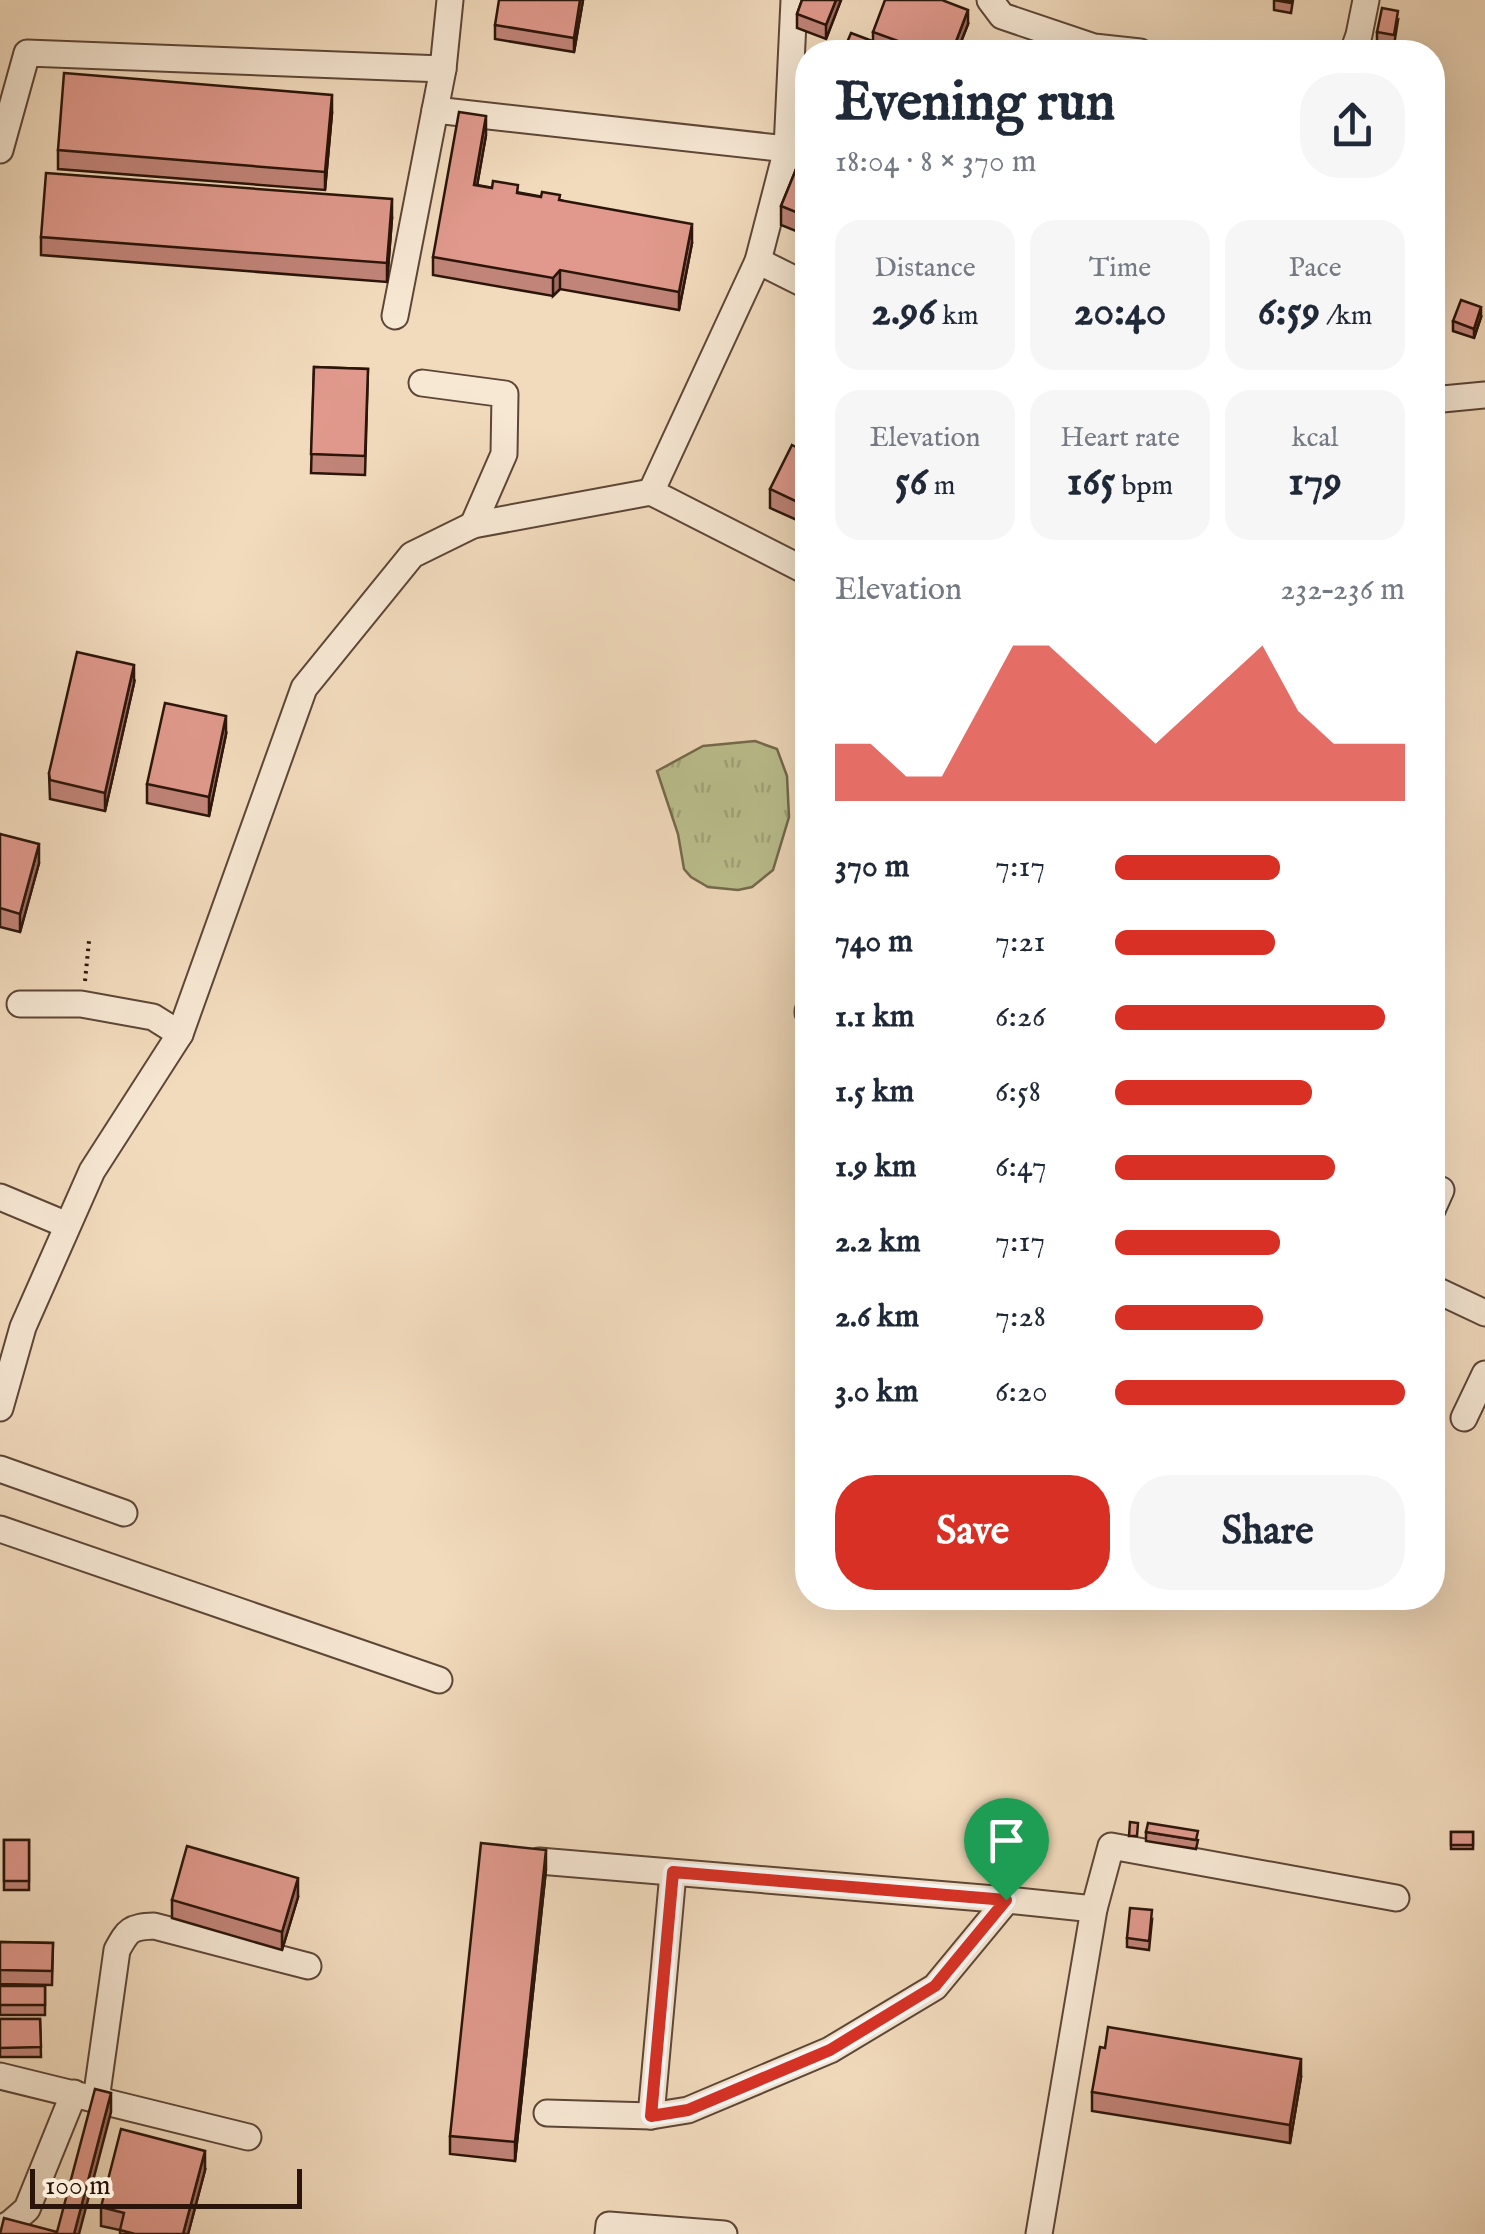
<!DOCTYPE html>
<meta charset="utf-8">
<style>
body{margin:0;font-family:"IM FELL English",serif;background:#f6f6f7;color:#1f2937;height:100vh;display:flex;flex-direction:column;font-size:38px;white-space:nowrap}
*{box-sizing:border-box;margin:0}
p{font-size:32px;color:#747a83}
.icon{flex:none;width:55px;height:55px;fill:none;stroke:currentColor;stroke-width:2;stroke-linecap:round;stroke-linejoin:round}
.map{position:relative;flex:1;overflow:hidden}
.panel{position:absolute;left:795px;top:40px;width:650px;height:1570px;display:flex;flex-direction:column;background:#fff;border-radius:40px;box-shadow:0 10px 40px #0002}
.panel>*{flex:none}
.scale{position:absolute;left:30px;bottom:25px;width:272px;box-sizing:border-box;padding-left:10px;border:5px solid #2b150a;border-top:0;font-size:28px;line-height:35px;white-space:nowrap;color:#2b150a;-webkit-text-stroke:8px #f7e8d4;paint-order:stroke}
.pin{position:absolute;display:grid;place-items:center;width:85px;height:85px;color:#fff;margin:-102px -42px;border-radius:50% 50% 50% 0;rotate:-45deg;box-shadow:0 0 10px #0007}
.pin .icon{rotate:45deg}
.round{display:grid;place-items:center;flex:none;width:105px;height:105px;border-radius:40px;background:#f6f6f7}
.headline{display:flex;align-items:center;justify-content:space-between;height:170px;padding:0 40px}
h1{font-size:55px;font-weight:800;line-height:75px}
.metrics{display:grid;grid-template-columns:repeat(3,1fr);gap:15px;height:170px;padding:10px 40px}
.metrics div{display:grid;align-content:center;border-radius:25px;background:#f6f6f7;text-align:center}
.metrics b{font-size:42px;font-weight:800}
.metrics small{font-size:28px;font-weight:400}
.metrics p{font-size:28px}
.chart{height:280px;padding:20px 40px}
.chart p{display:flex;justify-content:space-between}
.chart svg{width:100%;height:180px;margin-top:10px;fill:#d93025;opacity:.7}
.cta{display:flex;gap:20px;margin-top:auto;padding:20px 40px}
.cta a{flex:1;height:115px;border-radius:40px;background:#d93025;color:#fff;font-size:40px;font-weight:800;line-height:115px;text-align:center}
.cta a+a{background:#f6f6f7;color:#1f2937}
ul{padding:0 40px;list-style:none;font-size:32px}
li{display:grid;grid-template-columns:160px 120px 1fr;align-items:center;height:75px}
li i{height:25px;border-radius:12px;background:#d93025}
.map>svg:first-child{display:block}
.grass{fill:url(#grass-tufts);stroke:#746a4c;stroke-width:2.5}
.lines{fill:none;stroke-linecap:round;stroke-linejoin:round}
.minor-casing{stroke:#5d4637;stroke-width:29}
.path{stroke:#2b150a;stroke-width:4;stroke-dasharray:2.5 5;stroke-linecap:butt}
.minor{stroke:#f7e8d4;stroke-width:25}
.wall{fill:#c18478;stroke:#2b150a;stroke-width:2.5}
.shaded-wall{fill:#9d6b62;stroke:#2b150a;stroke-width:2.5}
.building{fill:#e0998c;stroke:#2b150a;stroke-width:2.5}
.route-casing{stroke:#fff;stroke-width:20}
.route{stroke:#d93025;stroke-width:12}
</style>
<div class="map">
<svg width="1485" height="2234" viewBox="0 0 1485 2234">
<defs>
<pattern id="grass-tufts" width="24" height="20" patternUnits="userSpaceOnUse" patternTransform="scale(2.5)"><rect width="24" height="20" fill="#bcc08f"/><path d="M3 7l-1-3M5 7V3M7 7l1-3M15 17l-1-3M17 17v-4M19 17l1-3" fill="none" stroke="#a2a47a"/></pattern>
</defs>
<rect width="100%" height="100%" fill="#f2dbbd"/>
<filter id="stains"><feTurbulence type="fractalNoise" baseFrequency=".002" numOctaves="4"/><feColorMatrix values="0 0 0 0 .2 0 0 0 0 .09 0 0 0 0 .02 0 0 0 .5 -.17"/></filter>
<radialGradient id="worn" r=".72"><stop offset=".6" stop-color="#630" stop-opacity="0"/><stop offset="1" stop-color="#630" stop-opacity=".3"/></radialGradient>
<path class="grass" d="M755,741L777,749L787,776L789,817L773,870L752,887L738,890L708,887L691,877L684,869L678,834L657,771L703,746Z"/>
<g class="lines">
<defs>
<g id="minor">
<path d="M990,0L1002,16L1094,47L1140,52"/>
<path d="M1353,52L1359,35L1366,0"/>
<path d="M435,110L787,149"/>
<path d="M0,150L27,53L443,69"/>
<path d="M758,261L808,286"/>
<path d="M395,316L443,69L450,0"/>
<path d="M422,383L505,394L504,454L473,525"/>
<path d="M1432,400L1485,395"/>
<path d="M651,492L758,261L787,149L794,0"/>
<path d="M20,1004H81L153,1017L180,1034"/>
<path d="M808,1011V1013"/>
<path d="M0,1197L67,1225"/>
<path d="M1432,1210L1441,1190"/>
<path d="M1432,1288L1485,1313"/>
<path d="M0,1408L23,1327L92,1171L180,1034L304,688L412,555L473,525L651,492L808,572"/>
<path d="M1464,1418L1485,1374"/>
<path d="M0,1469L124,1513"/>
<path d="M0,1529L439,1680"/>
<path d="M539,1861L1007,1900L1094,1909"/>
<path d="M0,2076L248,2137"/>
<path d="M96,2100L117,1950C128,1930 130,1927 154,1926L308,1966"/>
<path d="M547,2113L651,2116L688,2110L830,2050L935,1987L1007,1900"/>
<path d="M651,2116L673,1873"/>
<path d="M0,2229L11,2223L27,2209L74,2093"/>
<path d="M608,2234L609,2225L724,2234"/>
<path d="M1039,2234L1094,1909L1111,1846L1396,1898"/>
</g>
</defs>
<use href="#minor" class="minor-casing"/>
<path class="path" d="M85,981L89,941"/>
<use href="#minor" class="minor"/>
</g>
<g class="wall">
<path d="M583,0L574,52L495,39V25Z"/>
<path d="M802,0H841L826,39L797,28V14Z"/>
<path d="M1274,0H1293L1291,13L1274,10Z"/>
<path d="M1398,20L1394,45L1377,42V32Z"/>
<path d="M968,24L957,52H890L883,50V52L873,41V32Z"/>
<path d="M332,113L325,190L58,169V150Z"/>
<path d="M486,135L477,185L560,200L692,243L679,310L560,289L553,296L433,275V257Z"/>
<path d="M808,140V236L781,225V206Z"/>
<path d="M392,218L387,282L41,255V237Z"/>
<path d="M1481,317L1474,338L1453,331V321Z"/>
<path d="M314,367L368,369L365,475L311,473Z"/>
<path d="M808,453V525L770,508V489Z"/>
<path d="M134,683L105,811L50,799L49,773Z"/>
<path d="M226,734L209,816L147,803V784Z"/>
<path d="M0,834L39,863L20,932L0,927Z"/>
<path d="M1146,1832L1198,1840L1196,1849L1146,1841Z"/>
<rect x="1451" y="1832" width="22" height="17"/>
<rect x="4" y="1840" width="25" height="50"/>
<path d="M546,1869L515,2161L450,2154V2136Z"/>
<path d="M298,1897L282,1950L172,1918V1900Z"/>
<path d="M1152,1920L1149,1950L1127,1947V1938Z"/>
<path d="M0,1942L53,1943L52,1985L0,1984Z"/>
<rect x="0" y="1986" width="45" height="29"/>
<path d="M0,2019H40L41,2057H0Z"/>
<path d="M1301,2077L1290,2143L1092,2111V2092Z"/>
<path d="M205,2170L188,2234H120V2230L101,2226V2207Z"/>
</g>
<g class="shaded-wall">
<path d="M580,0H583L574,52V38Z"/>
<path d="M836,0H841L826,39V25Z"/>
<path d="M968,10V24L957,52H952Z"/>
<path d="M332,95V113L325,190V172Z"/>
<path d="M486,116V135L474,203V185Z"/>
<path d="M392,199V218L387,282V263Z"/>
<path d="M692,224V243L679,310V292Z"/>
<path d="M560,270V289L553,296V278Z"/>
<path d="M1481,307V317L1474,338V329Z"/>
<path d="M134,665V683L105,811V793Z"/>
<path d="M226,716V734L209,816V797Z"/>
<path d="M39,844V863L20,932V914Z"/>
<path d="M546,1850V1869L515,2161V2142Z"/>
<path d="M298,1878V1897L282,1950V1932Z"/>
<path d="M1301,2059V2077L1290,2143V2125Z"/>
<path d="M111,2093V2112L79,2234H74Z"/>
<path d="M205,2151V2170L188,2234H183Z"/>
</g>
<g class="building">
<path d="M499,0H580L574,38L495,25Z"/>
<path d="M802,0H836L826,25L797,14Z"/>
<path d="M885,0H942L968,10L952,52H928L873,32Z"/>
<path d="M1274,0H1291V3Z"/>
<path d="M1382,8L1398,11L1394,35L1377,32Z"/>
<path d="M851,33L883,45L880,52H843Z"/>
<path d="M64,73L332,95L325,172L58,150Z"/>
<path d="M459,112L486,116L474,185L492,188L493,181L518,185L517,193L541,197L542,192L560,195L559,200L692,224L679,292L560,270L553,278L433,257Z"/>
<path d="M808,140V217L781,206Z"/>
<path d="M46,173L392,199L387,263L41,237Z"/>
<path d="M1461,300L1481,307L1474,329L1453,321Z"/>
<path d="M314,367L368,369L365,456L311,454Z"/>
<path d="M792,445L808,453V507L770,489Z"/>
<path d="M77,652L134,665L105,793L50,780L49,773Z"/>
<path d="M165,703L226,716L209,797L147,784Z"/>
<path d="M0,834L39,844L20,914L0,908Z"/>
<path d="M1130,1822L1138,1823L1137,1836H1129Z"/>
<path d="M1148,1823L1198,1831L1196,1840L1146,1832Z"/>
<rect x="1451" y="1832" width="22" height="13"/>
<rect x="4" y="1840" width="25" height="41"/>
<path d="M481,1843L546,1850L515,2142L450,2136Z"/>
<path d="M187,1846L298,1878L282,1932L172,1900Z"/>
<path d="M1130,1908L1152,1910L1149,1941L1127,1938Z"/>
<path d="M0,1942L53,1943L52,1971L0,1970Z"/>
<rect x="0" y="1986" width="45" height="19"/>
<path d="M0,2019H40L41,2047L0,2048Z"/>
<path d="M1108,2027L1301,2059L1290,2125L1092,2092L1100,2047L1105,2048Z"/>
<path d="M95,2089L111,2093L74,2234H0L4,2218L57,2232Z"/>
<path d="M121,2129L205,2151L183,2234H135L120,2230L124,2213L101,2207Z"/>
</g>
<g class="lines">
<defs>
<path id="route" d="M673,1872L1006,1900L935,1986L830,2050L688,2110L651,2116Z"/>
</defs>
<use href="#route" class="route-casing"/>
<use href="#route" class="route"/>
</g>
<rect width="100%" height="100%" filter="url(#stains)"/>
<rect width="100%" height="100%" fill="url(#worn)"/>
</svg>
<div class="scale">100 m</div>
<div class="pin" style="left:1006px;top:1900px;background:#1e9e55"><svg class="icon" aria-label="arrive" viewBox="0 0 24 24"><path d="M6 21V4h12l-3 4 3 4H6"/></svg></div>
<section class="panel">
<div class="headline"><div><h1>Evening run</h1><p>18:04 · 8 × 370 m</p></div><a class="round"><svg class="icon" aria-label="share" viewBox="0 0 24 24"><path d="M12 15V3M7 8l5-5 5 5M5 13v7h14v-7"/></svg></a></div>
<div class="metrics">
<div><p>Distance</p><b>2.96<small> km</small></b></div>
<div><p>Time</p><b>20:40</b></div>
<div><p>Pace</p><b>6:59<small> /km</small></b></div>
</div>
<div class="metrics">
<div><p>Elevation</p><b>56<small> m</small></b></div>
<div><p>Heart rate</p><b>165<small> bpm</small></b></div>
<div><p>kcal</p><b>179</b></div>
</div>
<div class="chart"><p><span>Elevation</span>232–236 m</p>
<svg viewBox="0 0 160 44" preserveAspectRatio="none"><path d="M0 44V30L10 30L20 38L30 38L40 22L50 6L60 6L70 14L80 22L90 30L100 22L110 14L120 6L130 22L140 30L150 30L160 30V44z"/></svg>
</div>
<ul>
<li><b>370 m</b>7:17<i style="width:57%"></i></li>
<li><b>740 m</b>7:21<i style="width:55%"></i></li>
<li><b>1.1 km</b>6:26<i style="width:93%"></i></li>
<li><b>1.5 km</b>6:58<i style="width:68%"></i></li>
<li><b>1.9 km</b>6:47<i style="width:76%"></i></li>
<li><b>2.2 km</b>7:17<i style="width:57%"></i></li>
<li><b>2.6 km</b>7:28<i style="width:51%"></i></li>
<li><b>3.0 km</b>6:20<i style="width:100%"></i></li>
</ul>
<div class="cta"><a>Save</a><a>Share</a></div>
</section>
</div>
